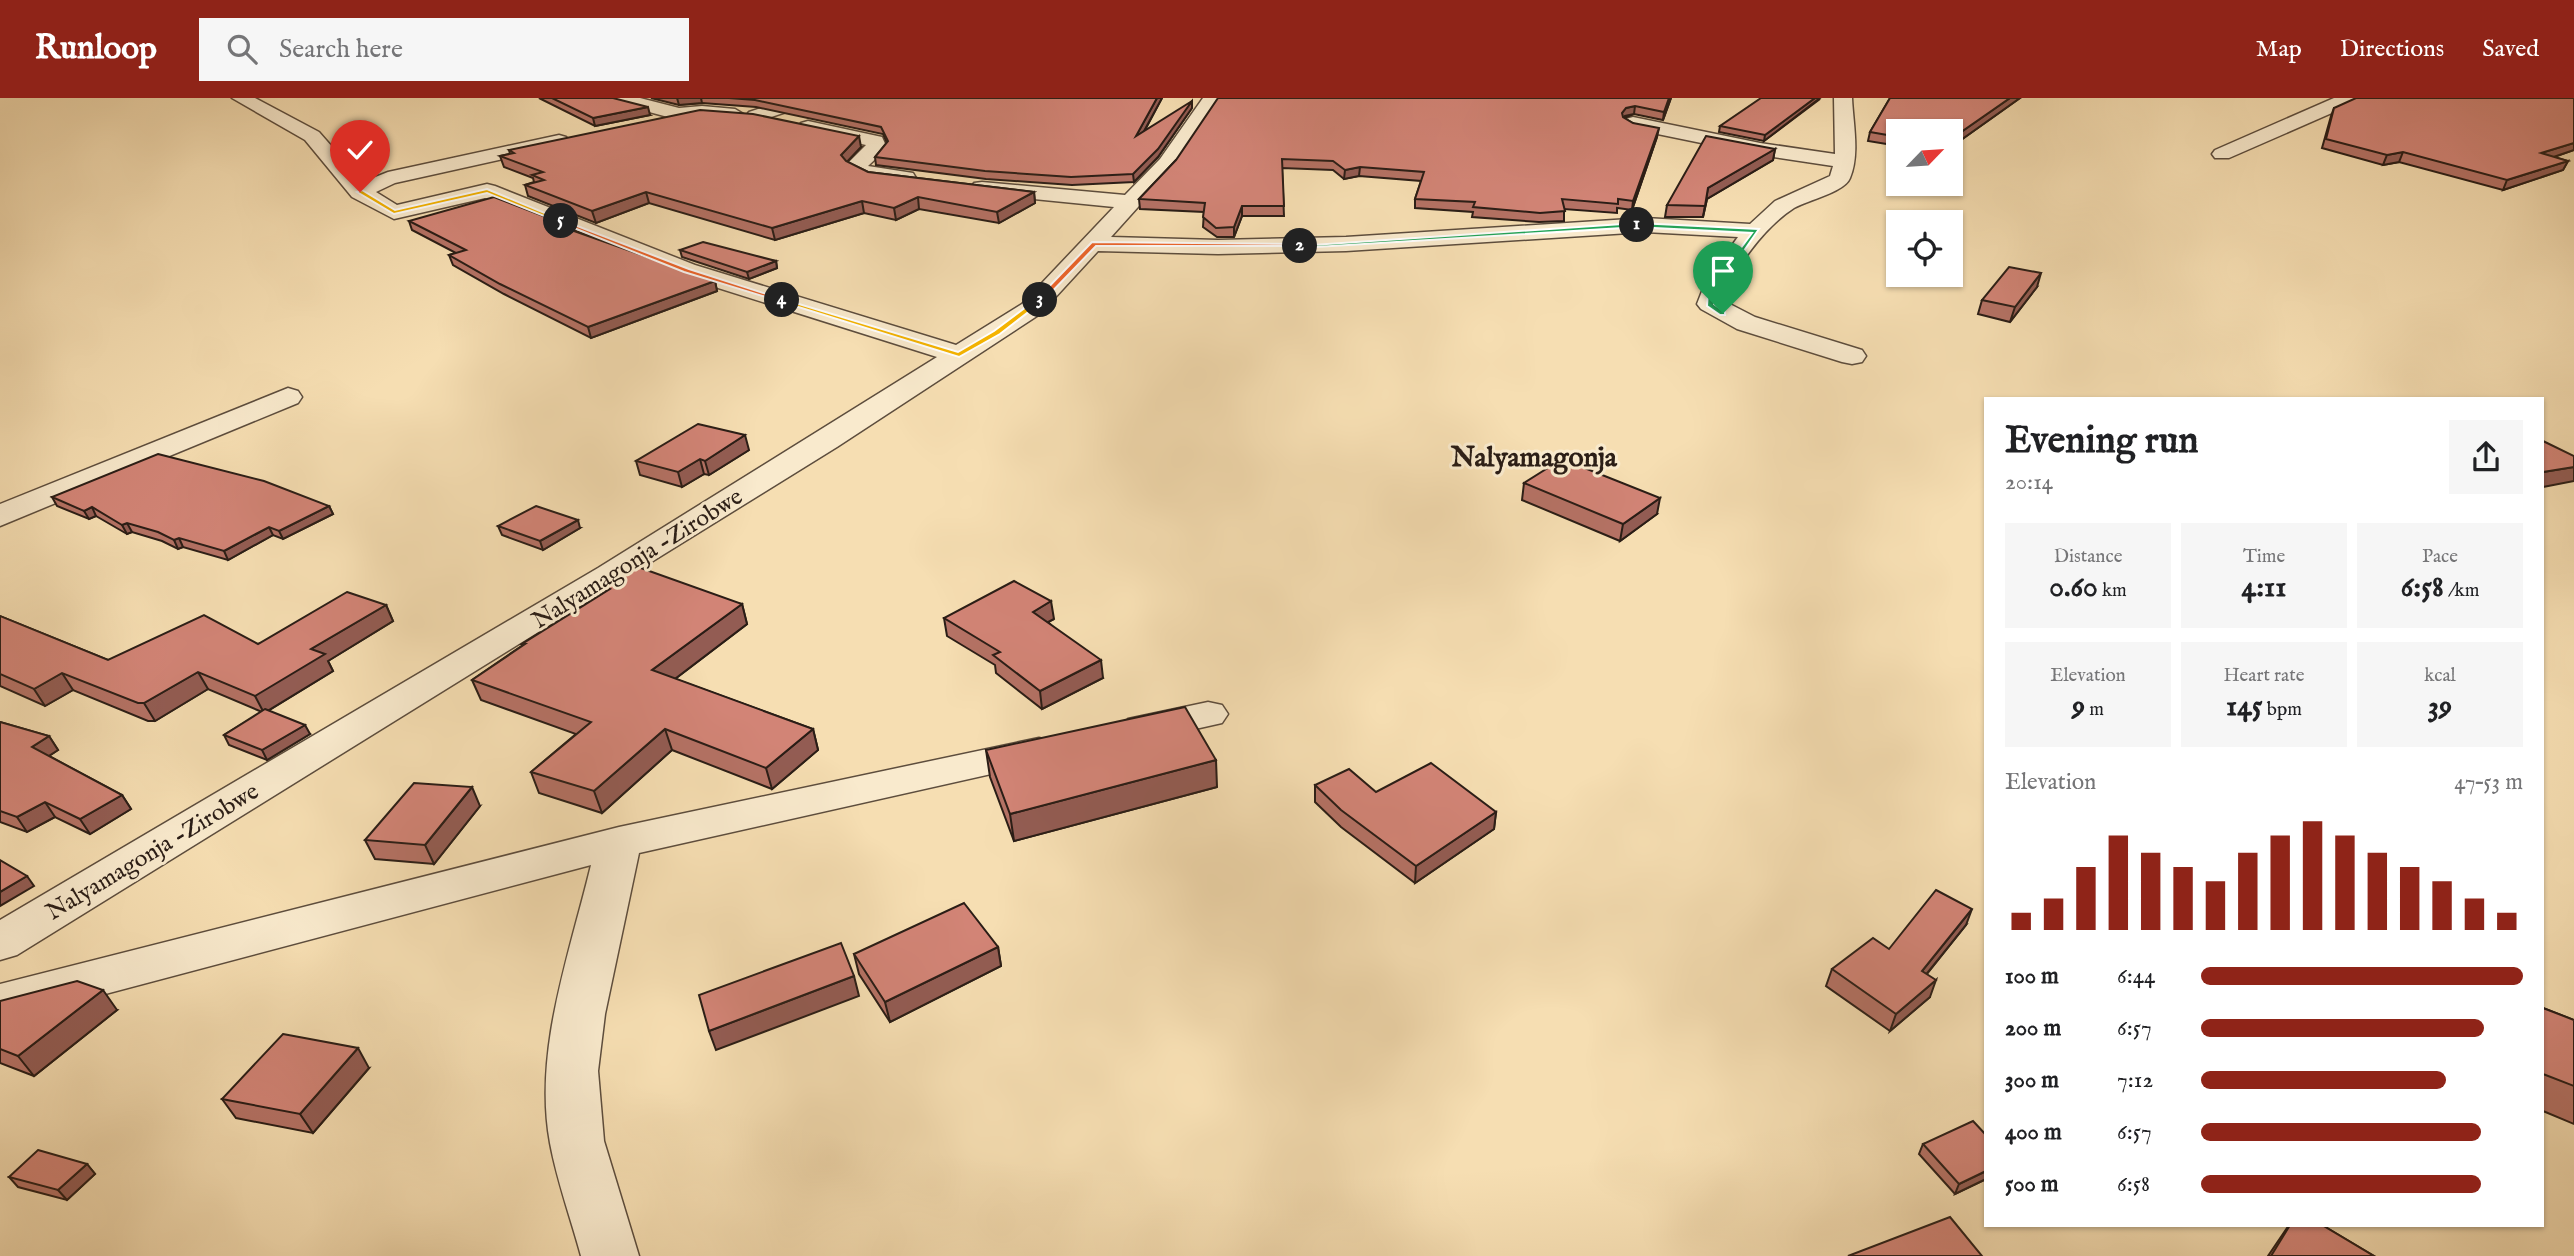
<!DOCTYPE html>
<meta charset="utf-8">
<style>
body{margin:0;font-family:"IM FELL English",serif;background:#f6f6f6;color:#202124;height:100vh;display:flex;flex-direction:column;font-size:26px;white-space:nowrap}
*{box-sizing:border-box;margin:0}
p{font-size:23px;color:#757577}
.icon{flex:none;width:38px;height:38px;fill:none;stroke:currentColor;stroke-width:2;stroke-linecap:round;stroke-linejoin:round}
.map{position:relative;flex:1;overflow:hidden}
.sheet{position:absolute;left:1984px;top:299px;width:560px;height:830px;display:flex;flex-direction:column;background:#fff;border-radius:0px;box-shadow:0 2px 5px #0004}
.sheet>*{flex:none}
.needle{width:46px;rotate:65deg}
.fabs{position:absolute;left:1886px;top:21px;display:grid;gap:14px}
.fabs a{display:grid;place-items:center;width:77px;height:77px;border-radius:0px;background:#fff;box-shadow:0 2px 5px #0004;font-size:35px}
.pin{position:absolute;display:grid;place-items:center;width:60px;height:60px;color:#fff;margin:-72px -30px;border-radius:50% 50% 50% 0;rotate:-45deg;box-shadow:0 0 7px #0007}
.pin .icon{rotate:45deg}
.km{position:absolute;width:35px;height:35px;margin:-18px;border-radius:50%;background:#222;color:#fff;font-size:19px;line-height:35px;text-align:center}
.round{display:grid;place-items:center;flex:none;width:74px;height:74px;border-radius:0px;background:#f6f6f6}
.summary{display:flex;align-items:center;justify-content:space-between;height:119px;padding:0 21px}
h1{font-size:38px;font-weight:700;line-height:52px}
.stats{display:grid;grid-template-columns:repeat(3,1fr);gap:10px;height:119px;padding:7px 21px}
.stats div{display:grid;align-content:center;border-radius:0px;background:#f6f6f6;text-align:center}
.stats b{font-size:30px;font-weight:700}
.stats small{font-size:19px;font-weight:400}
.stats p{font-size:19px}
.chart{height:196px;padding:14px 21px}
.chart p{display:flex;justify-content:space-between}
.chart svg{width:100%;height:126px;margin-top:7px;stroke:#8f2418;stroke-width:6}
ul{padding:0 21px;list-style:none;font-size:23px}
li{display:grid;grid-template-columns:112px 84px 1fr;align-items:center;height:52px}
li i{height:18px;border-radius:9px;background:#8f2418}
header{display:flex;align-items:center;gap:42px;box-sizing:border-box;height:98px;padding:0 35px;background:#8f2418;color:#fff}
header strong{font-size:33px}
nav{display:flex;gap:38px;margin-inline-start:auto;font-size:24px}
.search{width:490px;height:63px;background:#f6f6f6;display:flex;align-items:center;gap:18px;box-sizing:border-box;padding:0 24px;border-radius:0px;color:#757577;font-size:26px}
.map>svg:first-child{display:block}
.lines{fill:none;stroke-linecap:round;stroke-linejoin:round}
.minor-casing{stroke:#5d4d3d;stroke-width:3}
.minor{fill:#f9eacd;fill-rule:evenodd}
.wall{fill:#b57265;stroke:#2a1d16;stroke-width:2}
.shaded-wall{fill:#935c53;stroke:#2a1d16;stroke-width:2}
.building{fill:#d28476;stroke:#2a1d16;stroke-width:2}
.split-1{fill:#22a559;stroke:#fff;stroke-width:2}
.split-2{fill:#22a559;stroke:#fff;stroke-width:2}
.split-3{fill:#f0652b;stroke:#fff;stroke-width:2}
.split-4{fill:#f5b400;stroke:#fff;stroke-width:2}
.split-5{fill:#f0652b;stroke:#fff;stroke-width:2}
.split-6{fill:#f5b400;stroke:#fff;stroke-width:2}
.labels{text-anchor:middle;stroke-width:6;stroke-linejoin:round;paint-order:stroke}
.street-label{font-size:24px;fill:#2a1d16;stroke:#f9eacd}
.quarter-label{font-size:28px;font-weight:bold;fill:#2a1d16;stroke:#f9eacd}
</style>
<header>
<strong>Runloop</strong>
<div class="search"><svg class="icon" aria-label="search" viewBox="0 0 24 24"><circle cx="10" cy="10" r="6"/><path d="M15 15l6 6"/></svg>Search here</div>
<nav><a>Map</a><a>Directions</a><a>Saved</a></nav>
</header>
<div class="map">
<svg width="2574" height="1158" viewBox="0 0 2574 1158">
<rect width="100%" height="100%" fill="#f6deb2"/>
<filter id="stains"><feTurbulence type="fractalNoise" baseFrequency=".00286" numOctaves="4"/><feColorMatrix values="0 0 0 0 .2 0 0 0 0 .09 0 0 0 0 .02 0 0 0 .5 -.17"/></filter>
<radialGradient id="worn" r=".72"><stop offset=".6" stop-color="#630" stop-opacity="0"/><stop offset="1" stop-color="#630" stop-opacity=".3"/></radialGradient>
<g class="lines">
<defs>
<g id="minor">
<path d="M232,0H255L319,34L363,84L388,74L559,37L566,39L569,43L566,47L395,85L376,94L397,107L487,86L495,88L695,167L956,247L1022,206L1114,109L982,96L974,95L971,90L974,85L982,84L1125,97L1160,61L1203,0H1221L1174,69L1111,139L1218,142L1346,139L1645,120L1750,126L1775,103L1830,78L1833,68L1760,57L1633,31L1623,25L1626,21L1633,19L1760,45L1835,56L1834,0H1852C1853,25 1860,56 1850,80C1845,94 1808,102 1794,110C1766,128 1732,171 1724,203L1755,219L1862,252L1866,258L1862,264L1852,266L1842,264L1737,231L1701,211L1697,206L1706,183L1738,139L1645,134L1346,153L1218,156L1098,153L1040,216L837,349L17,857L0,862V822L598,470L937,259L677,177L485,100L394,121L352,99L305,42Z"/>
<path d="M610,0H640L679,10L702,8L735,11L745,17L735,23L702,20L679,22L612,4Z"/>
<path d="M791,0H819L817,4L756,24L746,18L749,14Z"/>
<path d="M2334,0H2359L2357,4L2229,60H2215L2212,56L2215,52Z"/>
<path d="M808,23L882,39L887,50L868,68L913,75L916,80L913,85C893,89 868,83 851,75L848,65L866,47L801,33L798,29L801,25Z"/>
<path d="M288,290L298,293L302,299L298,305L0,428V406Z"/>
<path d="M1208,604L1222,607L1228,616L1222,625L1142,643L1128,639L1122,630L1128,621Z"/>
<path d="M1039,640L1054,644L1060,653L1054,662L639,755L605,916L598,973L604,1043L639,1158H581C571,1121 557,1083 550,1045C533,953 570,855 591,767L0,924V886L619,729Z"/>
</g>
</defs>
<use href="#minor" class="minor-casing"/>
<use href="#minor" class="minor"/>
</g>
<g class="wall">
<path d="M539,0H613L650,17L595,28Z"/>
<path d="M651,0H1162L1144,34L1192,10L1158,59L1134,84L1072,87L986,81L876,67L875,59L887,45L883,36L756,9L702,5L679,7Z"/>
<path d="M1671,0L1663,22L1634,16L1624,20L1657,39L1632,112L1617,110V115L1564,111V123L1539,124L1472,119L1473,114L1415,110V101L1421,83L1359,78L1344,81L1333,72L1282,70L1284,118H1242L1234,139H1217L1203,129L1204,114L1140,111L1139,101L1176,62Z"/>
<path d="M1890,0H2020L1951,49V33H1899V48L1868,43L1870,34Z"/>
<path d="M2574,0V52L2554,59L2568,63L2563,72L2503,92L2399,64L2383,67L2322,50L2331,18L2334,10Z"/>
<path d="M1820,1L1764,43L1719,34L1720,28Z"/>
<path d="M861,49L847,64L868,74L1034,94L1035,105L999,125L919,111L896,122L864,115L775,142L649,105L596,125L528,98L525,87L534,84L533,80L504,69L500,58L510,56L509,52Z"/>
<path d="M1775,51L1773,62L1707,101L1703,119H1665L1667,107Z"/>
<path d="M409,123L564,126L565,129L715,183L717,193L591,240L504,196L453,167L449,157L456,155L412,132Z"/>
<path d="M680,152L776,163L777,170L749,181L682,159Z"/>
<path d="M2037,189L2010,224L1978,216L1982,202Z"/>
<path d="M749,352L709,377L704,376L682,389L640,377L636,363Z"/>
<path d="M1524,385L1657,416L1620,443L1522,402Z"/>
<path d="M52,399L329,408L333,416L283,441L273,437L228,462L183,449L178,451L162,443L132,434L127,436L96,418L89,421L57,408Z"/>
<path d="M498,428L580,430L543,452L502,437Z"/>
<path d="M605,489L742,506L747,526L675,581L813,631L818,652L772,691L672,652L602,715L539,695L531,674L576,636L481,602L472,582L523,547L522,546L606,493Z"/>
<path d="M386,507L393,523L328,563L333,573L268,613L310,636L267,662L229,647L224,637L262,614L208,591L155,623H148L73,592L45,608L0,588V518L108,562L258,546Z"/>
<path d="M944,520L1054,521L1048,524L1103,580L1042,611L996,575L995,567L947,538Z"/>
<path d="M0,624L49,638L58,652L49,658L122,697L131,711L90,736L55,719L27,734L0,724Z"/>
<path d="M986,652L1217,689L1014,743L990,679Z"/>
<path d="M1315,687L1496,714L1494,731L1415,785L1341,729L1315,704Z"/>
<path d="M480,708L434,766L375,761L365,742Z"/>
<path d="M1966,827L1927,876L1930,899L1890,933L1826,888L1832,871L1889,851Z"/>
<path d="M998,849L1001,868L890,924L859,876L854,856Z"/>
<path d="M0,903L117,912L34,978L0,965Z"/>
<path d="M2543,910L2574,922V1026L2543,1013Z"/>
<path d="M369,970L313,1035L236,1020L222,1001Z"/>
<path d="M1986,1037V1081L1955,1096L1919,1056L1923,1046Z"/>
<path d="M87,1066L95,1076L67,1102L18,1089L9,1079Z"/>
<path d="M2289,1127H2322L2374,1158H2268Z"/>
</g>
<g class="shaded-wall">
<path d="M677,0H701L702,5L679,7Z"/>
<path d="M1157,0H1162L1137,46L1136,38Z"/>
<path d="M1669,0H1671L1663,22L1664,14Z"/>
<path d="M1815,0H1820L1764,43L1765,37Z"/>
<path d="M2010,0H2020L1951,49V41Z"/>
<path d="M1192,3V10L1158,59L1134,84L1133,76Z"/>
<path d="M1635,8L1634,16L1625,18L1621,23L1622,15L1626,10Z"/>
<path d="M648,9L650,17L595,28L593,20Z"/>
<path d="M1659,30L1657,39L1632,112L1633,103Z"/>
<path d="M859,38L861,49L843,68L841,57Z"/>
<path d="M2574,45V52L2536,65L2541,55Z"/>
<path d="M1775,51L1773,62L1707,101L1703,119L1708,90Z"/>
<path d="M2403,54L2399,64L2383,67L2387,57Z"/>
<path d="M2568,63L2563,72L2503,92L2507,82Z"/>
<path d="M1360,69L1359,78L1344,81L1345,72Z"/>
<path d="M646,94L649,105L596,125L592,113Z"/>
<path d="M1034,94L1035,105L999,125L997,114Z"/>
<path d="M918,99L919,111L896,122L894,110Z"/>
<path d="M862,103L864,115L775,142L772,130Z"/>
<path d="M1242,108V118L1234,139V129Z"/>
<path d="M776,163L777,170L749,181L747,174Z"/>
<path d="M2041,175L2037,189L2010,224L2015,209Z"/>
<path d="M715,183L717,193L591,240L588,229Z"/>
<path d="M745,337L749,352L709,377L705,363Z"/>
<path d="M700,361L704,376L682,389L678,374Z"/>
<path d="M2574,369V383L2543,389V374Z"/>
<path d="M1660,400L1657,416L1620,443L1623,426Z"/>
<path d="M329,408L333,416L283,441L279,433Z"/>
<path d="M92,409L96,418L89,421L84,413Z"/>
<path d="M578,422L580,430L543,452L540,443Z"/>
<path d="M127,425L132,434L127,436L122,427Z"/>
<path d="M269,429L273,437L228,462L224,453Z"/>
<path d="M179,440L183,449L178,451L174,442Z"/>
<path d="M1051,503L1054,521L1035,531L1033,514Z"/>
<path d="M742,506L747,526L659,593L652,572Z"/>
<path d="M386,507L393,523L328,563L333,573L264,615L255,598L311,551Z"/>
<path d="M1101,562L1103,580L1042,611L1040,593Z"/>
<path d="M198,574L208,591L155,623L144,605Z"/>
<path d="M62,575L73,592L45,608L34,591Z"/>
<path d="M305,627L310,636L267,662L262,652Z"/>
<path d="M665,631L672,652L602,715L594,693Z"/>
<path d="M813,631L818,652L772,691L766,670Z"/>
<path d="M49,638L58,652L41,663L32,649Z"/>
<path d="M1216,662L1217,689L1014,743L1010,716Z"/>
<path d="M472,689L480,708L434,766L425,747Z"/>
<path d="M122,697L131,711L90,736L80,721Z"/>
<path d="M45,704L55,719L27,734L17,719Z"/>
<path d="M1496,714L1494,731L1415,785L1416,768Z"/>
<path d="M27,778L34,788L0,808V794Z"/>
<path d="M1972,811L1966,827L1916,889L1922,873Z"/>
<path d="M998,849L1001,868L890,924L885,904Z"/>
<path d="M854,878L859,898L716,952L709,933Z"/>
<path d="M1936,882L1930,899L1890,933L1896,916Z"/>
<path d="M103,892L117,912L34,978L18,958Z"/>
<path d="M358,950L369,970L313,1035L300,1016Z"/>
<path d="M87,1066L95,1076L67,1102L58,1092Z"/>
<path d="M1986,1073V1081L1955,1096L1959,1086Z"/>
</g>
<g class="building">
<path d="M552,0H613L648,9L593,20Z"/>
<path d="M729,0H1157L1136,38L1192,3L1158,51L1133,76L1071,79L985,73L875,59L888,43L881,29L755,2Z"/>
<path d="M1218,0H1669L1664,14L1635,8L1626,10L1622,15L1623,19L1633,25L1659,30L1633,103L1618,101V106L1562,101L1565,113L1540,115L1473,109L1475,104L1415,101L1424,74L1360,69L1345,72L1333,63L1282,61L1284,108H1242L1234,129L1216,130L1203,119L1205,105L1139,101L1176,62Z"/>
<path d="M1761,0H1815L1765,37L1720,28Z"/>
<path d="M1890,0H2010L1951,41V33H1899V39L1870,34Z"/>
<path d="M2356,0H2574V45L2541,55L2568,63L2507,82L2403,54L2387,57L2326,41L2334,10Z"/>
<path d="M700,12L753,16L859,38L841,57L846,63L868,74L1034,94L997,114L918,99L894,110L862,103L772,130L646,94L592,113L525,87L544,82L532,77L543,74L500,58L514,55L509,52Z"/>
<path d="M1706,38L1775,51L1708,90L1705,108L1667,107Z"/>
<path d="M494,99L564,126L560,128L715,183L588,229L500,186L449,157L466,152L409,123Z"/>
<path d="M703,144L776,163L747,174L680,152Z"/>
<path d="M2009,169L2041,175L2015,209L1982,202Z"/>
<path d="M698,326L745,337L705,363L700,361L678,374L636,363Z"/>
<path d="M2543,343L2574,358V369L2543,374Z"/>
<path d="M158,356L264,383L329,408L279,433L269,429L224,453L179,440L174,442L158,434L127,425L122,427L92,409L84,413L52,399Z"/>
<path d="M1562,361L1660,400L1623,426L1524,385Z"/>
<path d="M536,408L578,422L540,443L498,428Z"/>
<path d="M638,469L742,506L652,572L813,631L766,670L665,631L594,693L531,674L591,624L472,582L525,546H522L610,491L605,489Z"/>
<path d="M1014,483L1051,503L1033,514L1101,562L1040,593L993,557L1000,554L944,520Z"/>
<path d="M347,494L386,507L311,551L325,556L255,598L198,574L144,605H138L62,575L34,591L0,576V518L108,562L204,517L258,546Z"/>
<path d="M1185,609L1216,662L1010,716L986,652Z"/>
<path d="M265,611L305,627L262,652L224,637Z"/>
<path d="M0,624L49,638L32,649L122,697L80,721L45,704L17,719L0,713Z"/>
<path d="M1431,665L1496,714L1416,768L1341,712L1315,687L1349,671L1376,694Z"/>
<path d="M414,685L472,689L425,747L365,742Z"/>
<path d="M0,762L27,778L0,794Z"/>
<path d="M1936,792L1972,811L1922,873L1936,882L1896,916L1832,871L1873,840L1889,851Z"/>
<path d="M964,805L998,849L885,904L854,856Z"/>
<path d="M841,845L854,878L709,933L699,897Z"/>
<path d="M77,883L103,892L18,958L0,951V903Z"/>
<path d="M2543,910L2574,922V988L2543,976Z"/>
<path d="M283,936L358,950L300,1016L222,1001Z"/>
<path d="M1973,1023L1986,1037V1073L1959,1086L1923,1046Z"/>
<path d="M38,1052L87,1066L58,1092L9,1079Z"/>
<path d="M1950,1119L1982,1158H1848Z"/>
<path d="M2290,1127H2322L2374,1158H2271Z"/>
</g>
<path class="split-1" d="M1637,125L1759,131L1715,195L1714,206L1725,214V217H1720L1707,208L1708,194L1752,135L1634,129Z"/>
<path class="split-2" d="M1637,125L1639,129L1300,150L1297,148Z"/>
<path class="split-3" d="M1092,144L1300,146L1304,148H1096L1043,203H1038V200Z"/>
<path class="split-4" d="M779,200L958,254L994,233L1038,200L1044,202L1000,236L959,259L779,203Z"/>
<path class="split-5" d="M559,121L689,171L785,202L779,203L684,174L559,124Z"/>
<path class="split-6" d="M487,91L564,123L559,124L487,95L394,116L357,94L362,92L395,112Z"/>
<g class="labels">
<g class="street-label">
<text transform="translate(637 460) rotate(-32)" y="8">Nalyamagonja -Zirobwe</text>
<text transform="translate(152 753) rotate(-31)" y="8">Nalyamagonja -Zirobwe</text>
</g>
<g class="quarter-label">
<text x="1534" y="368">Nalyamagonja</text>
</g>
</g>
<rect width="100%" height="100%" filter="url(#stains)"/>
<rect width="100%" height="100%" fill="url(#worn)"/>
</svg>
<div class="fabs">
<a><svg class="needle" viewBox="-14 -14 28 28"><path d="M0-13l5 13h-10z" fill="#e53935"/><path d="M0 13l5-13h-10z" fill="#757577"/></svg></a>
<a><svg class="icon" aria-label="locate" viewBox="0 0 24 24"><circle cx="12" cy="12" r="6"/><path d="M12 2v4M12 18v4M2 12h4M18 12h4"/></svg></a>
</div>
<div class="pin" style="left:1723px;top:215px;background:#1e9e55"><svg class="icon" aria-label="arrive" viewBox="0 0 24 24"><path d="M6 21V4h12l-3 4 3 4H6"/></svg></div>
<div class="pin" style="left:360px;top:94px;background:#d93025"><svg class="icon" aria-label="check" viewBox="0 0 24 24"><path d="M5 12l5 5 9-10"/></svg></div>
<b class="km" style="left:1637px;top:127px">1</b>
<b class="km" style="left:1300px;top:148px">2</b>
<b class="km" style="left:1040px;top:202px">3</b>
<b class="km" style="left:782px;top:202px">4</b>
<b class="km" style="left:561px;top:123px">5</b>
<section class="sheet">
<div class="summary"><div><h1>Evening run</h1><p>20:14</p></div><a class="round"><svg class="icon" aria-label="share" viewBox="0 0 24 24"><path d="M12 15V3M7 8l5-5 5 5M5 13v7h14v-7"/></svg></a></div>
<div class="stats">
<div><p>Distance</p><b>0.60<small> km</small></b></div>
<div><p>Time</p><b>4:11</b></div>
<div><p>Pace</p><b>6:58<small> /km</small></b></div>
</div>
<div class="stats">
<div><p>Elevation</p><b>9<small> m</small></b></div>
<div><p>Heart rate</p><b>145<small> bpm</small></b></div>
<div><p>kcal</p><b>39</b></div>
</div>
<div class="chart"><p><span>Elevation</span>47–53 m</p>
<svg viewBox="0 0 160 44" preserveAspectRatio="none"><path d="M5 44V38M15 44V33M25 44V22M35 44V11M45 44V17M55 44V22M65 44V27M75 44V17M85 44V11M95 44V6M105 44V11M115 44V17M125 44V22M135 44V27M145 44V33M155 44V38"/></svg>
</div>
<ul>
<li><b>100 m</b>6:44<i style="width:100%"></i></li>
<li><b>200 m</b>6:57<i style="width:88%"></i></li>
<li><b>300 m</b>7:12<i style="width:76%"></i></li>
<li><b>400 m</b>6:57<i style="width:87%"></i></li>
<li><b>500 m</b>6:58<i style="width:87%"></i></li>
</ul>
</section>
</div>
